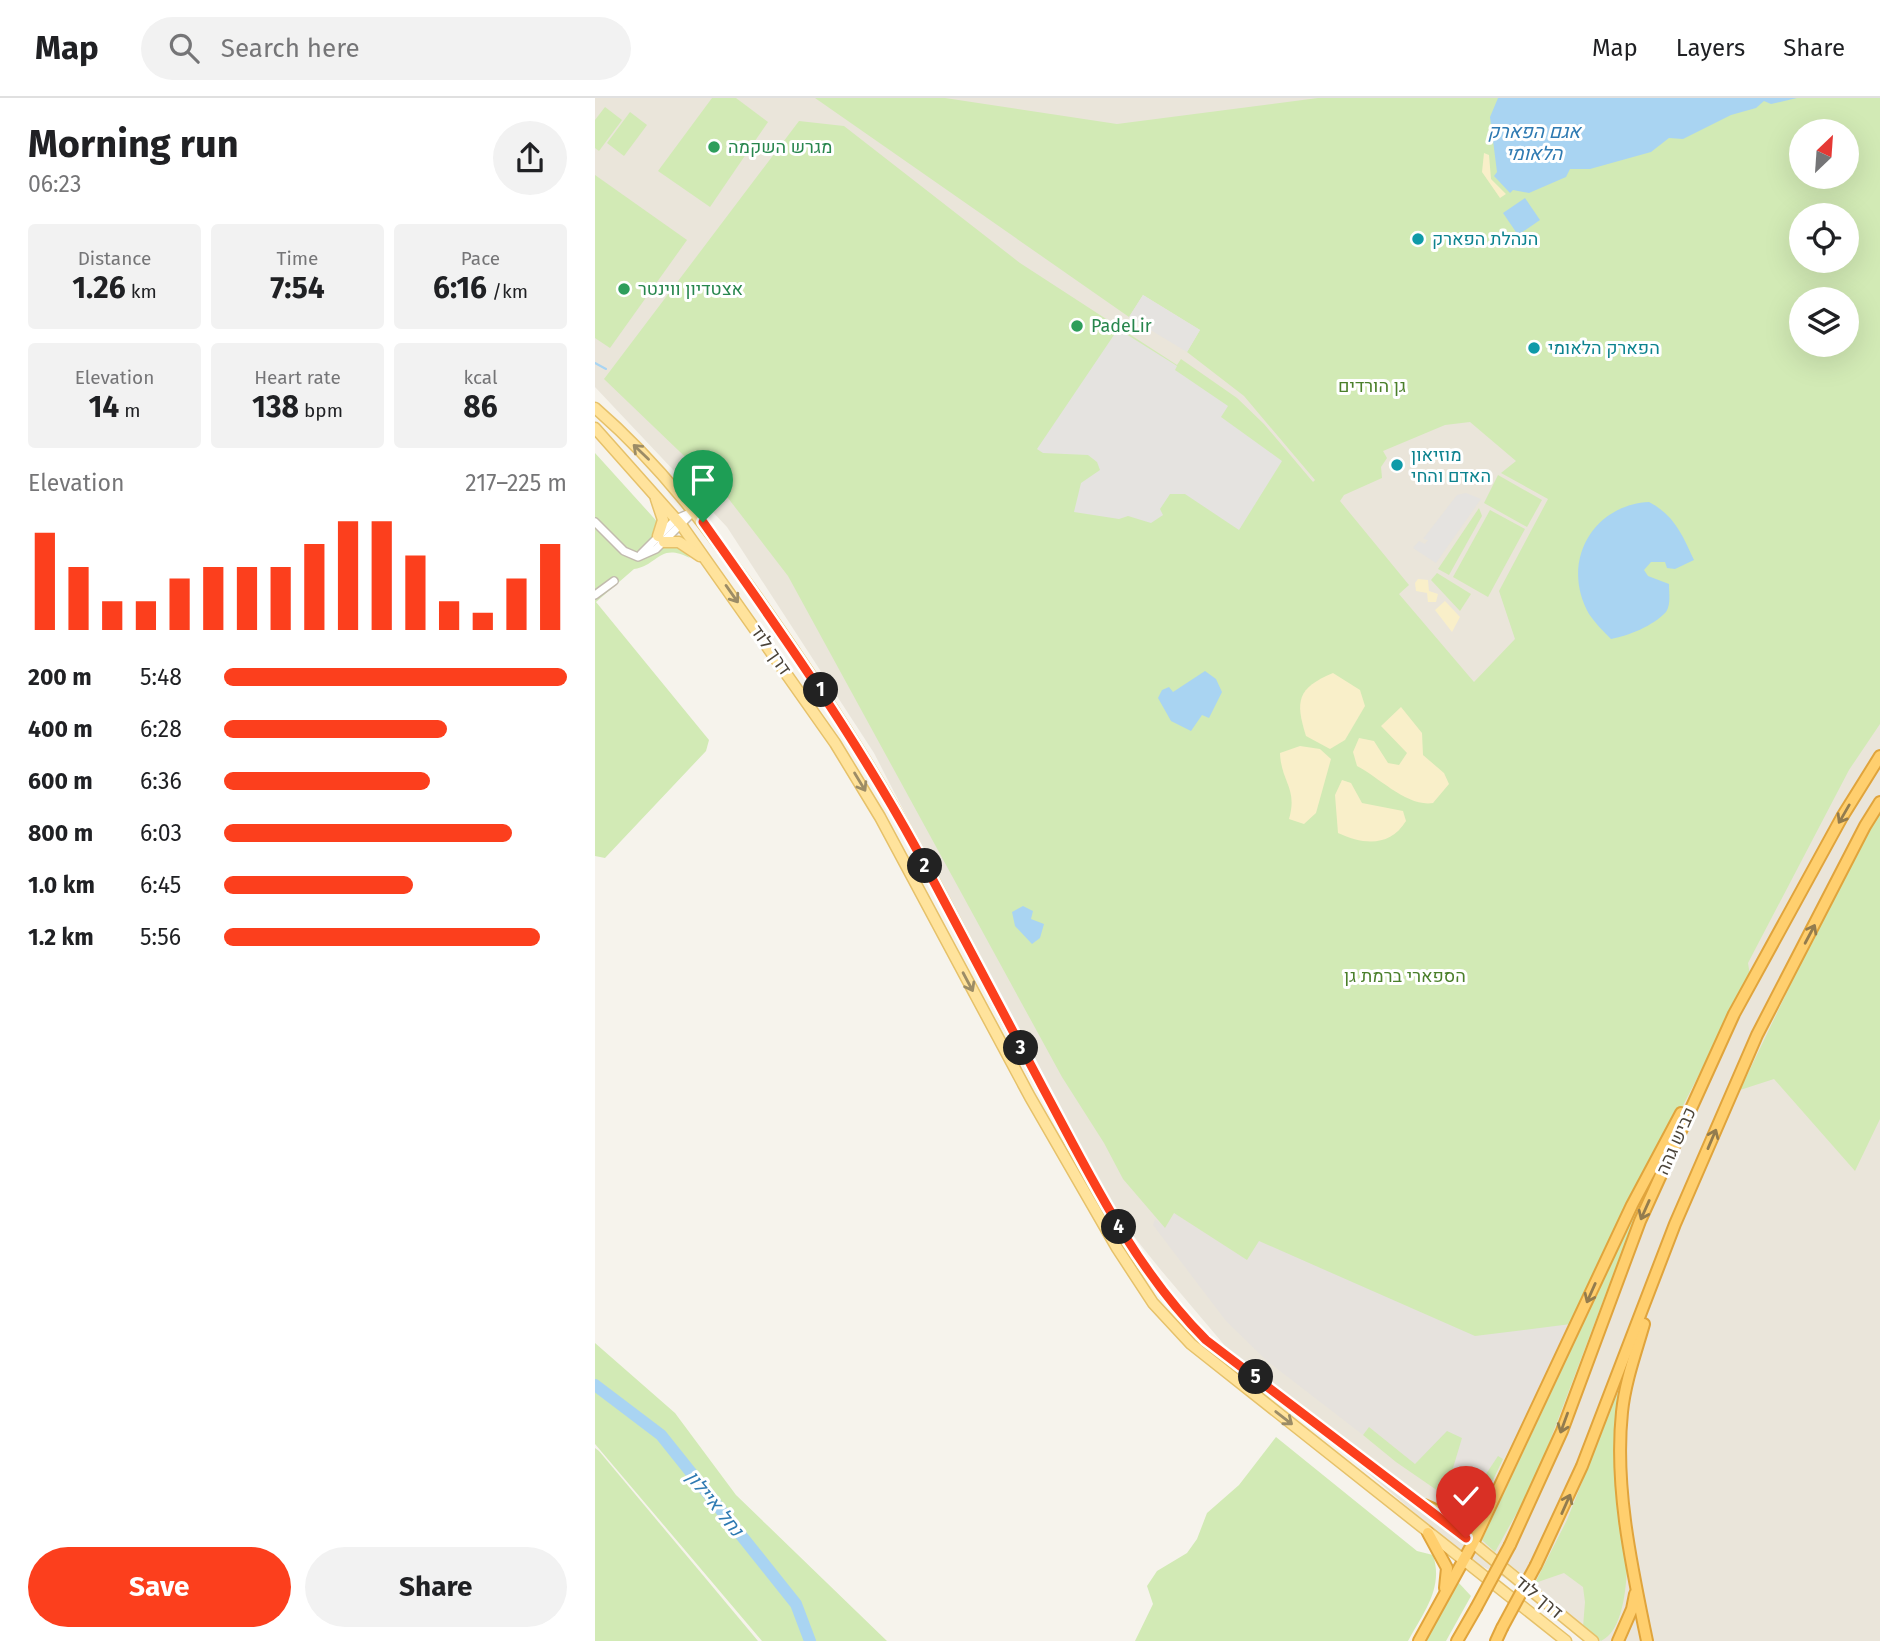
<!DOCTYPE html>
<meta charset="utf-8">
<style>
body{margin:0;font-family:"Fira Sans",Heebo,sans-serif;background:#f2f2f2;color:#202124;height:100vh;display:flex;flex-direction:column;font-size:26px;white-space:nowrap}
*{box-sizing:border-box;margin:0}
p{font-size:23px;color:#757577}
.icon{flex:none;width:38px;height:38px;fill:none;stroke:currentColor;stroke-width:2;stroke-linecap:round;stroke-linejoin:round}
.map{position:relative;flex:1;overflow:hidden}
.details{display:flex;flex-direction:column;background:#fff;width:595px}
.details>*{flex:none}
.needle{width:46px;rotate:25deg}
.buttons{position:absolute;left:1194px;top:21px;display:grid;gap:14px}
.buttons a{display:grid;place-items:center;width:70px;height:70px;border-radius:50%;background:#fff;box-shadow:0 7px 28px #0002;font-size:35px}
.pin{position:absolute;display:grid;place-items:center;width:60px;height:60px;color:#fff;margin:-72px -30px;border-radius:50% 50% 50% 0;rotate:-45deg;box-shadow:0 0 7px #0007}
.pin .icon{rotate:45deg}
.km{position:absolute;width:35px;height:35px;margin:-18px;border-radius:50%;background:#222;color:#fff;font-size:19px;line-height:35px;text-align:center}
.round{display:grid;place-items:center;flex:none;width:74px;height:74px;border-radius:37px;background:#f2f2f2}
.head{display:flex;align-items:center;justify-content:space-between;height:119px;padding:0 28px}
h1{font-size:38px;font-weight:700;line-height:52px}
.stats{display:grid;grid-template-columns:repeat(3,1fr);gap:10px;height:119px;padding:7px 28px}
.stats div{display:grid;align-content:center;border-radius:7px;background:#f2f2f2;text-align:center}
.stats b{font-size:30px;font-weight:700}
.stats small{font-size:19px;font-weight:400}
.stats p{font-size:19px}
.chart{height:196px;padding:14px 28px}
.chart p{display:flex;justify-content:space-between}
.chart svg{width:100%;height:126px;margin-top:7px;stroke:#fc3f1d;stroke-width:6}
.cta{display:flex;gap:14px;margin-top:auto;padding:14px 28px}
.cta a{flex:1;height:80px;border-radius:42px;background:#fc3f1d;color:#fff;font-size:28px;font-weight:700;line-height:80px;text-align:center}
.cta a+a{background:#f2f2f2;color:#202124}
ul{padding:0 28px;list-style:none;font-size:23px}
li{display:grid;grid-template-columns:112px 84px 1fr;align-items:center;height:52px}
li i{height:18px;border-radius:9px;background:#fc3f1d}
header{display:flex;align-items:center;gap:42px;box-sizing:border-box;height:98px;padding:0 35px;background:#fff;border-bottom:2px solid #e0e0e0}
header strong{font-size:33px}
nav{display:flex;gap:38px;margin-inline-start:auto;font-size:24px}
.search{width:490px;height:63px;background:#f2f2f2;display:flex;align-items:center;gap:18px;box-sizing:border-box;padding:0 24px;border-radius:38px;color:#757577;font-size:26px}
main{display:flex;flex:1;min-height:0}
.map>svg:first-child{display:block}
.residential{fill:#eae5da;fill-rule:evenodd}
.industrial{fill:#e6e2dd}
.green{fill:#d2eab5;fill-rule:evenodd}
.sand{fill:#f9efc9}
.parking{fill:#e5e3e0}
.water{fill:#a9d4f2}
.lines{fill:none;stroke-linecap:round;stroke-linejoin:round}
.stream{stroke:#a9d4f2;stroke-width:2}
.river{stroke:#a9d4f2;stroke-width:12}
.minor-casing{stroke:#c2bbae;stroke-width:10}
.major-casing{stroke:#e6c16a;stroke-width:13}
.highway-casing{stroke:#e0a43c;stroke-width:14}
.minor{stroke:#fff;stroke-width:7}
.major{stroke:#ffe39c;stroke-width:10}
.highway{stroke:#ffcf6e;stroke-width:10}
.highway-bridge-casing{stroke:#e0a43c;stroke-width:14;stroke-linecap:butt}
.highway-bridge{stroke:#ffcf6e;stroke-width:10}
.oneway{stroke:#9c8c66}
.oneway2{stroke:#937c4e}
.route-casing{stroke:#fff;stroke-width:14}
.route{stroke:#fc3f1d;stroke-width:9}
.leisure-dot{fill:#2e9e5b;stroke:#fff;stroke-width:2.5}
.culture-dot{fill:#0f9aa8;stroke:#fff;stroke-width:2.5}
.labels{text-anchor:middle;stroke-width:6;stroke-linejoin:round;paint-order:stroke}
.leisure-label{font-size:18px;fill:#27864d;stroke:#fff;text-anchor:start}
.culture-label{font-size:18px;fill:#0d838f;stroke:#fff;text-anchor:start}
.park-label{font-size:18px;fill:#4a7f2a;stroke:#fff}
.street-label{font-size:18px;fill:#4b4439;stroke:#fff}
.water-label{font-size:19px;font-style:italic;fill:#2e7ab2;stroke:#fff}
</style>
<header>
<strong>Map</strong>
<div class="search"><svg class="icon" aria-label="search" viewBox="0 0 24 24"><circle cx="10" cy="10" r="6"/><path d="M15 15l6 6"/></svg>Search here</div>
<nav><a>Map</a><a>Layers</a><a>Share</a></nav>
</header>
<main>
<section class="details">
<div class="head"><div><h1>Morning run</h1><p>06:23</p></div><a class="round"><svg class="icon" aria-label="share" viewBox="0 0 24 24"><path d="M12 15V3M7 8l5-5 5 5M5 13v7h14v-7"/></svg></a></div>
<div class="stats">
<div><p>Distance</p><b>1.26<small> km</small></b></div>
<div><p>Time</p><b>7:54</b></div>
<div><p>Pace</p><b>6:16<small> /km</small></b></div>
</div>
<div class="stats">
<div><p>Elevation</p><b>14<small> m</small></b></div>
<div><p>Heart rate</p><b>138<small> bpm</small></b></div>
<div><p>kcal</p><b>86</b></div>
</div>
<div class="chart"><p><span>Elevation</span>217–225 m</p>
<svg viewBox="0 0 160 44" preserveAspectRatio="none"><path d="M5 44V10M15 44V22M25 44V34M35 44V34M45 44V26M55 44V22M65 44V22M75 44V22M85 44V14M95 44V6M105 44V6M115 44V18M125 44V34M135 44V38M145 44V26M155 44V14"/></svg>
</div>
<ul>
<li><b>200 m</b>5:48<i style="width:100%"></i></li>
<li><b>400 m</b>6:28<i style="width:65%"></i></li>
<li><b>600 m</b>6:36<i style="width:60%"></i></li>
<li><b>800 m</b>6:03<i style="width:84%"></i></li>
<li><b>1.0 km</b>6:45<i style="width:55%"></i></li>
<li><b>1.2 km</b>5:56<i style="width:92%"></i></li>
</ul>
<div class="cta"><a>Save</a><a>Share</a></div>
</section>
<div class="map">
<svg width="1285" height="1543" viewBox="0 0 1285 1543">
<rect width="100%" height="100%" fill="#f6f3ec"/>
<path class="residential" d="M0,0H1285V1543H988L910,1480L873,1461L642,1262L565,1171L491,1079L481,1047L279,655L132,429L0,289ZM1206,33H1251V79H1206ZM1206,117H1251V163H1206ZM1206,201H1251V247H1206Z"/>
<path class="industrial" d="M579,1115L651,1161L664,1142L822,1212L976,1226L931,1322L908,1361L903,1359L883,1388L858,1370L866,1340L852,1334L820,1366L774,1329L768,1337L672,1263L631,1223L558,1127L560,1121L570,1129Z"/>
<g class="green">
<path d="M117,0H141L173,24L115,109L63,73Z"/>
<path d="M220,0H350L522,26L723,0H1285V626L1254,672L1153,865L1155,877L976,1226L880,1238L664,1143L652,1162L579,1115L570,1130L528,1081L509,1045L467,979L193,478L133,400L9,281L204,23L249,28L425,165L582,267L586,261L642,300L669,326L718,384L720,382L649,298L592,254L605,232L548,197L534,219ZM1206,33H1251V79H1206ZM1206,117H1251V163H1206ZM1206,201H1251V247H1206ZM875,324L921,363L906,375L953,401L904,493L920,541L879,584L804,496L814,487L745,403L749,397L787,380L786,369L792,360L788,353L850,327Z"/>
<path d="M10,9L27,22L4,53L0,50V22Z"/>
<path d="M35,14L52,27L29,58L12,45Z"/>
<path d="M0,77L92,142L15,250L0,240Z"/>
<path d="M0,355L95,460C64,444 64,467 39,471L1,504L114,642L111,653L10,760L0,758Z"/>
<path d="M903,377L947,402L932,429L889,405Z"/>
<path d="M884,410L887,418L854,477L843,471Z"/>
<path d="M895,412L930,431L893,499L858,479Z"/>
<path d="M842,475L876,496L865,513L836,482Z"/>
<path d="M1285,711V1021L1260,1073L1179,981L1145,992L1230,815Z"/>
<path d="M1046,1103L940,1382L900,1454L887,1442Z"/>
<path d="M0,1245L80,1315L141,1397L292,1543H167L0,1346Z"/>
<path d="M1032,1271C1029,1280 1024,1292 1024,1302C1023,1348 1053,1522 1006,1543L988,1529L990,1504L988,1489L969,1475L940,1485L972,1422Z"/>
<path d="M774,1329L820,1366L852,1333L867,1340L858,1370L883,1388L903,1358L908,1361L886,1407L875,1415L801,1364L768,1337Z"/>
<path d="M681,1339L822,1453L838,1457C849,1490 828,1515 813,1543H540L558,1506L552,1488L562,1473L592,1455L602,1441L612,1415L644,1387Z"/>
<path d="M0,1350L4,1353L163,1543H0Z"/>
<path d="M862,1483L876,1498L851,1543H830Z"/>
</g>
<g class="sand">
<path d="M889,55L894,57L896,81L911,96L905,100L887,74Z"/>
<path d="M823,481L833,482L834,493L843,496L841,504H833L832,495L821,493L820,485Z"/>
<path d="M850,503L865,519L857,534L840,512Z"/>
<path d="M738,575L765,592L770,608L750,642L735,651L711,638C700,603 702,590 738,575Z"/>
<path d="M806,609L827,635L828,657L849,675L854,686L838,705C812,709 785,680 762,668L758,654L764,640L779,643L793,665L804,667L812,655L786,628Z"/>
<path d="M705,648L725,651L736,661L721,715L709,726L694,721C703,690 686,684 685,655Z"/>
<path d="M747,682L756,685L767,705L808,713L811,723C795,749 769,747 743,735L740,697Z"/>
</g>
<g class="parking">
<path d="M548,197L605,232L592,254L534,219Z"/>
<path d="M523,231L582,268L580,272L633,308L626,319L687,363L644,432L590,396H575L565,411L568,417L556,425L533,418L524,421L479,414L486,385L505,372L502,364L493,357L448,355L442,351Z"/>
<path d="M871,395L886,401L841,465L818,450L824,443L830,446L833,442L828,441L862,397Z"/>
</g>
<g class="water">
<path d="M903,0H1202L1176,6L1169,3L1161,10L1136,17L1088,41L1074,40L1056,54L995,71H975L971,79L934,95L918,92L915,95L899,78L902,74L895,19Z"/>
<path d="M930,100L945,122L923,137L908,115Z"/>
<path d="M1054,404C1079,417 1087,436 1099,462L1080,471L1072,470L1070,464H1056L1049,472L1053,478L1074,486C1074,495 1076,507 1071,514C1058,528 1033,538 1016,541C1008,533 1000,525 994,516C965,465 997,407 1054,404Z"/>
<path d="M610,573L621,581L627,594L614,620L607,617L596,633L576,623L563,600L567,592L574,589L578,594Z"/>
<path d="M428,808L438,813L436,821L449,826L445,840L437,846L420,828L417,814Z"/>
</g>
<g class="lines">
<path class="stream" d="M0,265L11,271"/>
<path class="river" d="M0,1287L66,1337L201,1506L215,1543"/>
<defs>
<g id="minor">
<path d="M0,424L29,453L43,459L61,451L99,413"/>
<path d="M46,456L81,421L95,415"/>
<path d="M0,497L19,483"/>
</g>
<g id="major">
<path d="M0,310C65,366 115,433 164,502C212,570 257,638 299,710C350,799 395,893 444,983C494,1074 537,1168 611,1242L878,1445L998,1543"/>
<path d="M0,330L87,428L240,645L285,719L435,999L522,1150L558,1205L596,1246L971,1543"/>
<path d="M61,401L68,422L63,438"/>
<path d="M69,444H84L105,458"/>
</g>
<g id="highway">
<path d="M1049,1226C1041,1254 1030,1284 1027,1314C1019,1389 1037,1470 1052,1543"/>
<path d="M829,1407L870,1425L883,1419L890,1410"/>
<path d="M833,1435L852,1470L850,1490"/>
<path d="M915,1447L967,1333L1045,1123L1139,916L1247,719L1285,658"/>
<path d="M941,1467L987,1368L1080,1126L1162,937L1270,728L1285,704"/>
<path d="M824,1543L878,1445L1037,1107L1086,1015"/>
<path d="M862,1543L881,1510"/>
<path d="M901,1543L907,1530"/>
<path d="M1023,1543L1037,1511L1040,1496"/>
</g>
</defs>
<use href="#minor" class="minor-casing"/>
<use href="#major" class="major-casing"/>
<use href="#highway" class="highway-casing"/>
<use href="#minor" class="minor"/>
<use href="#major" class="major"/>
<use href="#highway" class="highway"/>
<defs>
<g id="highway-bridge">
<path d="M881,1510L915,1447"/>
<path d="M907,1530L941,1467"/>
</g>
</defs>
<use href="#highway-bridge" class="highway-bridge-casing"/>
<use href="#highway-bridge" class="highway-bridge"/>
</g>
<defs><path id="oneway-shaft" d="M-6 0H5M1.5-3L5.5 0L1.5 3" fill="none" stroke-width="1.6" stroke-linecap="round" stroke-linejoin="round" transform="scale(1.75)"/></defs>
<g class="oneway">
<use href="#oneway-shaft" transform="translate(46 354) rotate(-136)"/>
<use href="#oneway-shaft" transform="translate(137 496) rotate(55)"/>
<use href="#oneway-shaft" transform="translate(265 684) rotate(59)"/>
<use href="#oneway-shaft" transform="translate(373 884) rotate(62)"/>
<use href="#oneway-shaft" transform="translate(689 1320) rotate(38)"/>
</g>
<g class="oneway2">
<use href="#oneway-shaft" transform="translate(1249 716) rotate(120)"/>
<use href="#oneway-shaft" transform="translate(1215 836) rotate(-62)"/>
<use href="#oneway-shaft" transform="translate(1117 1041) rotate(-67)"/>
<use href="#oneway-shaft" transform="translate(1050 1112) rotate(114)"/>
<use href="#oneway-shaft" transform="translate(996 1195) rotate(114)"/>
<use href="#oneway-shaft" transform="translate(969 1325) rotate(110)"/>
<use href="#oneway-shaft" transform="translate(971 1406) rotate(-66)"/>
</g>
<g class="lines">
<defs>
<path id="route" d="M108,424C184,531 259,637 322,752C364,831 406,911 448,990C496,1079 539,1170 611,1242L871,1440"/>
</defs>
<use href="#route" class="route-casing"/>
<use href="#route" class="route"/>
</g>
<g class="leisure-dot">
<circle cx="119" cy="49" r="7"/>
<circle cx="29" cy="191" r="7"/>
<circle cx="482" cy="228" r="7"/>
</g>
<g class="culture-dot">
<circle cx="823" cy="141" r="7"/>
<circle cx="939" cy="250" r="7"/>
<circle cx="802" cy="367" r="7"/>
</g>
<g class="labels">
<g class="leisure-label">
<text x="133" y="55">מגרש השקמה</text>
<text x="43" y="197">אצטדיון ווינטר</text>
<text x="496" y="234">PadeLir</text>
</g>
<g class="culture-label">
<text x="837" y="147">הנהלת הפארק</text>
<text x="953" y="256">הפארק הלאומי</text>
<text x="816" y="363">מוזיאון<tspan x="816" dy="21">האדם והחי</tspan></text>
</g>
<g class="park-label">
<text x="777" y="294">גן הורדים</text>
<text x="810" y="884">הספארי ברמת גן</text>
</g>
<g class="street-label">
<text transform="translate(176 552) rotate(55)" y="6">דרך לוד</text>
<text transform="translate(1081 1043) rotate(-66)" y="6">כביש גהה</text>
<text transform="translate(944 1499) rotate(40)" y="6">דרך לוד</text>
</g>
<g class="water-label">
<text x="939" y="40">אגם הפארק<tspan x="939" dy="22">הלאומי</tspan></text>
<text transform="translate(120 1405) rotate(51)" y="7">נחל איילון</text>
</g>
</g>
</svg>
<div class="buttons">
<a><svg class="needle" viewBox="-14 -14 28 28"><path d="M0-13l5 13h-10z" fill="#e53935"/><path d="M0 13l5-13h-10z" fill="#757577"/></svg></a>
<a><svg class="icon" aria-label="locate" viewBox="0 0 24 24"><circle cx="12" cy="12" r="6"/><path d="M12 2v4M12 18v4M2 12h4M18 12h4"/></svg></a>
<a><svg class="icon" aria-label="layers" viewBox="0 0 24 24"><path d="M12 4l9 5-9 5-9-5zM3 14l9 5 9-5"/></svg></a>
</div>
<div class="pin" style="left:108px;top:424px;background:#1e9e55"><svg class="icon" aria-label="arrive" viewBox="0 0 24 24"><path d="M6 21V4h12l-3 4 3 4H6"/></svg></div>
<div class="pin" style="left:871px;top:1440px;background:#d93025"><svg class="icon" aria-label="check" viewBox="0 0 24 24"><path d="M5 12l5 5 9-10"/></svg></div>
<b class="km" style="left:226px;top:592px">1</b>
<b class="km" style="left:330px;top:768px">2</b>
<b class="km" style="left:426px;top:950px">3</b>
<b class="km" style="left:524px;top:1129px">4</b>
<b class="km" style="left:661px;top:1279px">5</b>
</div>
</main>
